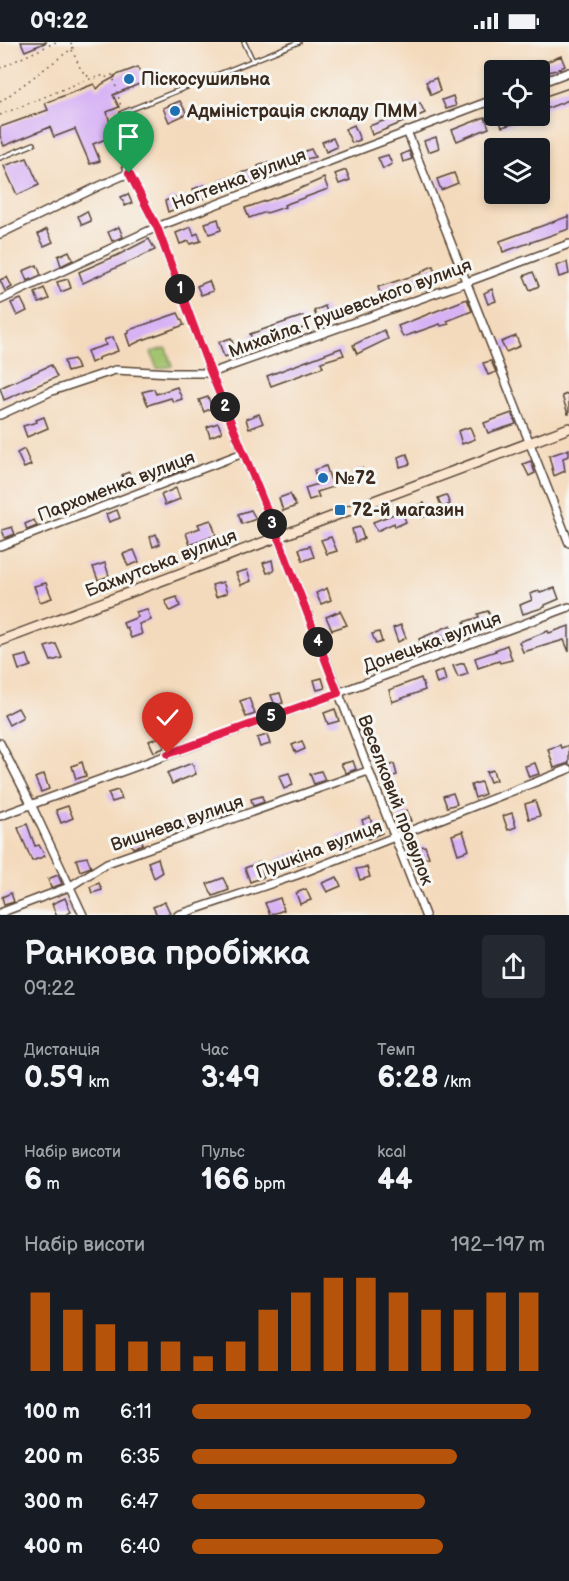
<!DOCTYPE html>
<html lang="uk">
<meta charset="utf-8">
<style>
body{margin:0;font-family:"Balsamiq Sans",sans-serif;background:#242831;color:#f1f3f6;height:100vh;display:flex;flex-direction:column;font-size:22px;white-space:nowrap}
*{box-sizing:border-box;margin:0}
p{font-size:20px;color:#9ea1a6}
.icon{flex:none;width:33px;height:33px;fill:none;stroke:currentColor;stroke-width:2;stroke-linecap:round;stroke-linejoin:round}
.map{position:relative;height:873px;overflow:hidden}
.details{display:flex;flex-direction:column;background:#171b24;flex:1}
.details>*{flex:none}
.tools{position:absolute;left:484px;top:18px;display:grid;gap:12px}
.tools a{display:grid;place-items:center;width:66px;height:66px;border-radius:6px;background:#171b24;box-shadow:0 3px 9px #0003;font-size:30px}
.pin{position:absolute;display:grid;place-items:center;width:51px;height:51px;color:#fff;margin:-62px -26px;border-radius:50% 50% 50% 0;rotate:-45deg;box-shadow:0 0 6px #0007}
.pin .icon{rotate:45deg}
.km{position:absolute;width:30px;height:30px;margin:-15px;border-radius:50%;background:#222;color:#fff;font-size:16px;line-height:30px;text-align:center}
.round{display:grid;place-items:center;flex:none;width:63px;height:63px;border-radius:6px;background:#242831}
.headline{display:flex;align-items:center;justify-content:space-between;height:102px;padding:0 24px}
h1{font-size:33px;font-weight:800;line-height:45px}
.metrics{display:grid;grid-template-columns:repeat(3,1fr);gap:9px;height:102px;padding:6px 24px}
.metrics div{display:grid;align-content:center}
.metrics b{font-size:30px;font-weight:800}
.metrics small{font-size:16px;font-weight:400}
.metrics p{font-size:16px}
.chart{height:168px;padding:12px 24px}
.chart p{display:flex;justify-content:space-between}
.chart svg{width:100%;height:108px;margin-top:6px;stroke:#b45309;stroke-width:6}
ul{padding:0 24px;list-style:none;font-size:20px}
li{display:grid;grid-template-columns:96px 72px 1fr;align-items:center;height:45px}
li i{height:15px;border-radius:8px;background:#b45309}
.status{display:flex;justify-content:space-between;align-items:center;height:42px;padding:0 30px;background:#171b24;direction:ltr}
.status svg{height:16px;fill:currentColor}
.map>svg:first-child{display:block}
.park{fill:url(#park-crowns);stroke:#6e7645;stroke-width:1.5}
.building{fill:#d7b2f5}
.lines{fill:none;stroke-linecap:round;stroke-linejoin:round}
.lane-casing{stroke:#574436;stroke-width:6}
.street-casing{stroke:#574436;stroke-width:10}
.secondary-casing{stroke:#574436;stroke-width:12}
.path{stroke:#574436;stroke-width:1.5;stroke-dasharray:1.5 4.5;stroke-linecap:butt}
.lane{stroke:#fff;stroke-width:3}
.street{stroke:#fff;stroke-width:7}
.secondary{stroke:#fbe5cf;stroke-width:9}
.route-casing{stroke:#fff;stroke-width:12}
.route{stroke:#e11d48;stroke-width:8}
.poi-dot{fill:#1f6fb2;stroke:#f6f6f2;stroke-width:2}
.labels{text-anchor:middle;stroke-width:6;stroke-linejoin:round;paint-order:stroke}
.poi-label{font-size:18px;font-weight:bold;fill:#3b2a1e;stroke:#f6f6f2;text-anchor:start}
.street-label{font-size:18px;fill:#3b2a1e;stroke:#f6f6f2}
</style>
<div class="status"><b>09:22</b><svg viewBox="0 0 49 12"><path d="M0 12V9h3v3zM5 12V6h3v6zM10 12V3h3v9zM15 12V0h3v12zM26 1h20v11H26zM47 4h2v5h-2z"/></svg></div>
<div class="map">
<svg width="569" height="873" viewBox="0 0 569 873">
<defs>
<pattern id="park-crowns" width="20" height="18" patternUnits="userSpaceOnUse" patternTransform="scale(1.5)"><rect width="20" height="18" fill="#a0c26c"/><path d="M2 6a3 3 0 1 1 6 0M12 15a3 3 0 1 1 6 0" fill="none" stroke="#849e58"/></pattern>
</defs>
<rect width="100%" height="100%" fill="#f6f6f2"/>
<filter id="ink" filterUnits="userSpaceOnUse"><feTurbulence type="fractalNoise" baseFrequency=".0167" numOctaves="2"/><feDisplacementMap in="SourceGraphic" scale="12" xChannelSelector="R" yChannelSelector="G"/><feConvolveMatrix kernelMatrix="1 2 1 2 8 2 1 2 1" color-interpolation-filters="sRGB"/></filter>
<filter id="wash" filterUnits="userSpaceOnUse"><feTurbulence type="fractalNoise" baseFrequency=".008" numOctaves="4" result="noise"/><feDisplacementMap in="SourceGraphic" scale="24" xChannelSelector="R" yChannelSelector="G"/><feGaussianBlur stdDeviation="1.35" result="paint"/><feColorMatrix in="noise" values="0 0 0 0 0 0 0 0 0 0 0 0 0 0 0 0 0 1.4 0 .05"/><feComposite in="paint" operator="in"/></filter>
<g filter="url(#wash)">
<rect width="100%" height="100%" fill="#f4dabc"/>
<path class="park" d="M166,306L172,324L157,327L151,310Z"/>
<g id="blocks">
<g class="building">
<path d="M21,0H47L25,9Z"/>
<path d="M561,14L565,24L556,28L540,32V28H525L529,26L528,22L540,18L541,22Z"/>
<path d="M138,25L144,40L113,53L119,65L107,70L111,85H113L116,93L93,102L100,119L90,122L75,87L54,95L50,85L4,104L0,94V85L48,68L45,61L94,42L97,47L102,42L115,35L114,34Z"/>
<path d="M436,36L440,49L431,53L426,40Z"/>
<path d="M569,46V58L543,68L540,56Z"/>
<path d="M453,54L456,64L446,67L442,58Z"/>
<path d="M180,59L187,72L169,80L163,66Z"/>
<path d="M420,61L425,71L372,93L369,84L389,77L388,75Z"/>
<path d="M498,74H537V75L502,85Z"/>
<path d="M485,75L489,86L457,99L452,88Z"/>
<path d="M354,83L360,98L352,101L345,87Z"/>
<path d="M436,95L439,106L428,110L424,99Z"/>
<path d="M333,96L337,105L326,110L322,100Z"/>
<path d="M311,107L315,115L306,117L303,110Z"/>
<path d="M409,109L412,117L403,120L401,113Z"/>
<path d="M388,113L392,122L383,127L378,116Z"/>
<path d="M27,116L39,143L17,153L4,124Z"/>
<path d="M268,120L273,132L243,142L239,131L259,127L258,124Z"/>
<path d="M346,128L350,138L339,142L335,132Z"/>
<path d="M454,131L458,141L441,148L437,137Z"/>
<path d="M228,136L231,147L222,150L219,139Z"/>
<path d="M324,136L328,147L284,163L285,165L267,171L266,170L249,176L245,166L292,150Z"/>
<path d="M205,143L208,155L197,158L193,147Z"/>
<path d="M128,152L132,161L125,164L121,155Z"/>
<path d="M175,155L178,166L168,170L165,159Z"/>
<path d="M87,169L91,179L82,183L78,174Z"/>
<path d="M569,174V187L503,210L500,199Z"/>
<path d="M218,177L221,188L209,192L205,181Z"/>
<path d="M119,185L123,195L112,199L108,190Z"/>
<path d="M191,185L194,193L198,191L201,199L190,202L189,199L180,202L176,191Z"/>
<path d="M47,187L53,200L44,204L38,192Z"/>
<path d="M149,197L155,208L83,241L79,230L118,213Z"/>
<path d="M69,209L73,218L61,224L58,214Z"/>
<path d="M567,220L569,232L559,235L556,224Z"/>
<path d="M37,223L41,233L27,239L23,229Z"/>
<path d="M433,224L437,236L386,255L384,250L380,251L378,245L422,231V229Z"/>
<path d="M533,230L539,244L530,248L524,234Z"/>
<path d="M7,235L12,245L5,249L0,238Z"/>
<path d="M68,237L71,246L61,250L57,240Z"/>
<path d="M209,239L213,249L201,253L197,244Z"/>
<path d="M44,246L49,257L39,261L35,251Z"/>
<path d="M492,247L496,259L488,262L484,251Z"/>
<path d="M21,257L27,269L17,274L11,261Z"/>
<path d="M467,257L472,269L447,279L449,282L441,284L440,282L403,295L398,284Z"/>
<path d="M325,264L329,277L319,281L314,269Z"/>
<path d="M178,271L184,283L140,299L130,304L126,292L129,291V288Z"/>
<path d="M303,274L306,285L285,292L286,294L275,298L274,296L255,304L250,292Z"/>
<path d="M384,288L388,297L357,312L353,303Z"/>
<path d="M516,294L520,304L506,310L501,300Z"/>
<path d="M113,295L118,309L98,316L99,317L91,321L87,309L106,303L104,298Z"/>
<path d="M231,296L236,311L224,315L219,300Z"/>
<path d="M341,306L344,313L321,320L323,325L271,344L267,334Z"/>
<path d="M74,317L78,327L67,330L64,319Z"/>
<path d="M491,319L496,330L488,333L483,321Z"/>
<path d="M51,323L57,335L4,358L0,346Z"/>
<path d="M177,345L182,357L173,360L171,356L148,363L142,350L154,347L156,352Z"/>
<path d="M569,351V372H568L562,354Z"/>
<path d="M208,355L212,366L204,370L199,358Z"/>
<path d="M512,371L516,382L488,391L484,381Z"/>
<path d="M259,372L263,381L249,387L246,377Z"/>
<path d="M44,375L48,386L27,395L23,384L37,380L36,378Z"/>
<path d="M218,381L222,390L210,395L207,385Z"/>
<path d="M470,385L475,397L462,402L458,389Z"/>
<path d="M24,407L31,423L24,426L17,411Z"/>
<path d="M569,407V414L563,416L565,429L554,434L549,414Z"/>
<path d="M407,412L410,422L400,425L398,415Z"/>
<path d="M531,419L535,431L529,434L523,422Z"/>
<path d="M181,421L183,428L155,439L152,432Z"/>
<path d="M326,424L333,445L317,450L319,455L309,458L305,446L318,442L314,428Z"/>
<path d="M362,426L366,437L355,441L352,430Z"/>
<path d="M129,430L133,439L125,442L122,433Z"/>
<path d="M176,446L180,457L165,463L161,453Z"/>
<path d="M290,452L296,464L283,469L279,456Z"/>
<path d="M446,453L450,462L442,466L438,456Z"/>
<path d="M424,461L429,473L421,476L416,464Z"/>
<path d="M117,468L120,476L109,480L106,472Z"/>
<path d="M251,468L256,477L242,482L238,472Z"/>
<path d="M402,469L406,480L395,485L394,481L377,489L373,480Z"/>
<path d="M34,478L37,484L27,488L25,482Z"/>
<path d="M211,478L216,493L190,503L186,491L200,486L198,482Z"/>
<path d="M12,485L15,492L5,496L2,488Z"/>
<path d="M360,485L364,497L355,500L352,487Z"/>
<path d="M156,492L160,502L153,505L150,495Z"/>
<path d="M331,495L337,509L327,512L321,498Z"/>
<path d="M310,504L314,515L303,519L299,507Z"/>
<path d="M134,508L139,520L128,524L123,512Z"/>
<path d="M272,518L274,529L267,531L263,521Z"/>
<path d="M105,521L109,534L98,538L93,525Z"/>
<path d="M247,528L251,539L241,543L236,531Z"/>
<path d="M223,540L227,551L216,555L212,543Z"/>
<path d="M46,541L52,556L40,560L34,544Z"/>
<path d="M327,546L331,558L321,562L316,551Z"/>
<path d="M555,546L559,557L545,563V565L523,572L520,563L532,558L530,552L539,549L540,551Z"/>
<path d="M177,555L180,564L170,569L165,559Z"/>
<path d="M147,567L151,578L139,582L142,592L131,596L127,585L125,586L123,581L138,575L136,570Z"/>
<path d="M340,569L347,583L332,588L326,575Z"/>
<path d="M488,569L493,582L469,592L464,580L479,575L478,572Z"/>
<path d="M401,583L406,596L398,600L393,586Z"/>
<path d="M451,583L455,595L444,599L442,594L434,596L435,605L424,609L419,597Z"/>
<path d="M569,584V610L564,598L523,610L519,600L548,589L549,591Z"/>
<path d="M379,590L382,600L376,602L372,592Z"/>
<path d="M56,602L62,616L51,619L45,605Z"/>
<path d="M507,603L512,618L500,621L499,619L478,626L475,616L496,609L495,608Z"/>
<path d="M27,613L31,624L19,628L15,616Z"/>
<path d="M464,621L468,632L458,635L453,624Z"/>
<path d="M443,628L446,639L437,642L434,632Z"/>
<path d="M322,636L325,646L317,648L314,638Z"/>
<path d="M421,636L425,648L392,660L389,648Z"/>
<path d="M280,651L283,661L275,663L271,653Z"/>
<path d="M249,656L255,672L246,675L240,659Z"/>
<path d="M18,666L23,675L9,683L4,673Z"/>
<path d="M335,667L339,679L328,682L324,671Z"/>
<path d="M267,693L270,702L260,705L257,696Z"/>
<path d="M160,695L164,706L154,710L149,699Z"/>
<path d="M302,699L305,707L296,711L292,703Z"/>
<path d="M560,703L561,706L569,703V721L554,726L548,707Z"/>
<path d="M353,719L356,727L346,731L341,722Z"/>
<path d="M82,720L86,734L76,737L72,724Z"/>
<path d="M192,721L196,732L172,742L167,731Z"/>
<path d="M535,721L539,732L529,735L525,724Z"/>
<path d="M394,722L397,733L387,736L383,725Z"/>
<path d="M493,728L496,738L490,740L486,730Z"/>
<path d="M321,729L325,738L314,742L310,732Z"/>
<path d="M289,731L293,743L284,747L279,734Z"/>
<path d="M44,732L49,747L41,750L35,736Z"/>
<path d="M481,740L485,752L475,756L471,743Z"/>
<path d="M118,748L122,757L112,760L108,751Z"/>
<path d="M453,751L457,762L447,765L443,754Z"/>
<path d="M262,754L264,760L253,764L251,757Z"/>
<path d="M535,759L540,774L529,777L525,762Z"/>
<path d="M68,764L73,776L61,781L56,768Z"/>
<path d="M230,764L233,771L220,775L218,769Z"/>
<path d="M407,768L411,779L401,782L398,772Z"/>
<path d="M512,771L516,785L508,788L503,774Z"/>
<path d="M370,775L372,782L378,780L382,791L368,797L362,778Z"/>
<path d="M187,777L189,786L179,790L176,781Z"/>
<path d="M27,782L35,804L39,803L45,814L32,819L18,786Z"/>
<path d="M463,789L469,808L458,812L452,793Z"/>
<path d="M348,792L351,802L340,807L337,795Z"/>
<path d="M141,795L143,802L133,806L130,799Z"/>
<path d="M425,804L429,815L415,819L412,806Z"/>
<path d="M301,809L305,820L280,828L277,817Z"/>
<path d="M87,815L91,825L80,829L76,817Z"/>
<path d="M158,816L162,831L154,836L148,820Z"/>
<path d="M260,820L264,835L250,840L245,826Z"/>
<path d="M367,825L370,835L360,838L356,827Z"/>
<path d="M58,833L62,842L51,846L48,837Z"/>
<path d="M337,835L341,844L327,850L322,841Z"/>
<path d="M223,836L229,848L213,854L207,842Z"/>
<path d="M99,841L102,848L92,851L90,845Z"/>
<path d="M306,847L311,858L300,862L296,851Z"/>
<path d="M11,851L14,860L4,863L2,855Z"/>
<path d="M65,856L71,870L65,873H56L52,862Z"/>
<path d="M280,856L284,868L270,873L265,861Z"/>
<path d="M165,860L170,871L164,873H157L153,865Z"/>
</g>
</g>
</g>
<g filter="url(#ink)">
<use href="#blocks" fill-opacity="0" stroke="#574436" stroke-width="1.5"/>
<g class="lines">
<defs>
<g id="lane">
<path d="M244,0L253,19"/>
<path d="M0,116L34,102"/>
<path d="M124,117L122,71L299,0"/>
</g>
<g id="street">
<path d="M540,41L569,30"/>
<path d="M407,89L569,501"/>
<path d="M125,119L129,131L157,185L211,331L278,495L425,873"/>
<path d="M0,192L97,145L129,131"/>
<path d="M0,258L157,185L314,125L495,57"/>
<path d="M0,373L52,349L115,328L172,331H211L467,240L569,202"/>
<path d="M0,504L243,411"/>
<path d="M0,701L31,762L83,873"/>
<path d="M0,774L338,651L569,565"/>
<path d="M0,871L69,845L107,821L368,729"/>
<path d="M178,873L297,833L569,727"/>
</g>
<path id="secondary" d="M0,599L569,386"/>
</defs>
<use href="#lane" class="lane-casing"/>
<use href="#street" class="street-casing"/>
<use href="#secondary" class="secondary-casing"/>
<g class="path">
<path d="M72,8L81,28L90,36"/>
<path d="M0,26L56,0"/>
<path d="M0,60L74,5L70,0"/>
<path d="M0,73L86,38L102,34L104,36L112,33L113,34L121,65"/>
</g>
<use href="#lane" class="lane"/>
<use href="#street" class="street"/>
<use href="#secondary" class="secondary"/>
</g>
</g>
<g class="lines" filter="url(#ink)">
<defs>
<path id="route" d="M129,131L157,185L211,331L278,495L338,651L168,712"/>
</defs>
<use href="#route" class="route-casing"/>
<use href="#route" class="route"/>
</g>
<g class="poi-dot">
<circle cx="129" cy="37" r="6"/>
<circle cx="175" cy="69" r="6"/>
<circle cx="323" cy="436" r="6"/>
<rect x="334" y="462" width="12" height="12" rx="3"/>
</g>
<g class="labels">
<g class="poi-label">
<text x="141" y="43">Піскосушильна</text>
<text x="187" y="75">Адміністрація складу ПММ</text>
<text x="335" y="442">№72</text>
<text x="352" y="474">72-й магазин</text>
</g>
<g class="street-label">
<text transform="translate(239 137) rotate(-21)" y="6">Ногтенка вулиця</text>
<text transform="translate(350 266) rotate(-20)" y="6">Михайла Грушевського вулиця</text>
<text transform="translate(116 444) rotate(-21)" y="6">Пархоменка вулиця</text>
<text transform="translate(161 521) rotate(-21)" y="6">Бахмутська вулиця</text>
<text transform="translate(432 600) rotate(-20)" y="6">Донецька вулиця</text>
<text transform="translate(396 758) rotate(69)" y="6">Веселковий провулок</text>
<text transform="translate(177 781) rotate(-19)" y="6">Вишнева вулиця</text>
<text transform="translate(319 807) rotate(-21)" y="6">Пушкіна вулиця</text>
</g>
</g>
</svg>
<div class="tools">
<a><svg class="icon" aria-label="locate" viewBox="0 0 24 24"><circle cx="12" cy="12" r="6"/><path d="M12 2v4M12 18v4M2 12h4M18 12h4"/></svg></a>
<a><svg class="icon" aria-label="layers" viewBox="0 0 24 24"><path d="M12 4l9 5-9 5-9-5zM3 14l9 5 9-5"/></svg></a>
</div>
<div class="pin" style="left:129px;top:131px;background:#1e9e55"><svg class="icon" aria-label="arrive" viewBox="0 0 24 24"><path d="M6 21V4h12l-3 4 3 4H6"/></svg></div>
<div class="pin" style="left:168px;top:712px;background:#d93025"><svg class="icon" aria-label="check" viewBox="0 0 24 24"><path d="M5 12l5 5 9-10"/></svg></div>
<b class="km" style="left:180px;top:247px">1</b>
<b class="km" style="left:225px;top:365px">2</b>
<b class="km" style="left:272px;top:482px">3</b>
<b class="km" style="left:318px;top:600px">4</b>
<b class="km" style="left:271px;top:675px">5</b>
</div>
<section class="details">
<div class="headline"><div><h1>Ранкова пробіжка</h1><p>09:22</p></div><a class="round"><svg class="icon" aria-label="share" viewBox="0 0 24 24"><path d="M12 15V3M7 8l5-5 5 5M5 13v7h14v-7"/></svg></a></div>
<div class="metrics">
<div><p>Дистанція</p><b>0.59<small> km</small></b></div>
<div><p>Час</p><b>3:49</b></div>
<div><p>Темп</p><b>6:28<small> /km</small></b></div>
</div>
<div class="metrics">
<div><p>Набір висоти</p><b>6<small> m</small></b></div>
<div><p>Пульс</p><b>166<small> bpm</small></b></div>
<div><p>kcal</p><b>44</b></div>
</div>
<div class="chart"><p><span>Набір висоти</span>192–197 m</p>
<svg viewBox="0 0 160 44" preserveAspectRatio="none"><path d="M5 44V12M15 44V19M25 44V25M35 44V32M45 44V32M55 44V38M65 44V32M75 44V19M85 44V12M95 44V6M105 44V6M115 44V12M125 44V19M135 44V19M145 44V12M155 44V12"/></svg>
</div>
<ul>
<li><b>100 m</b>6:11<i style="width:96%"></i></li>
<li><b>200 m</b>6:35<i style="width:75%"></i></li>
<li><b>300 m</b>6:47<i style="width:66%"></i></li>
<li><b>400 m</b>6:40<i style="width:71%"></i></li>
</ul>
</section>
